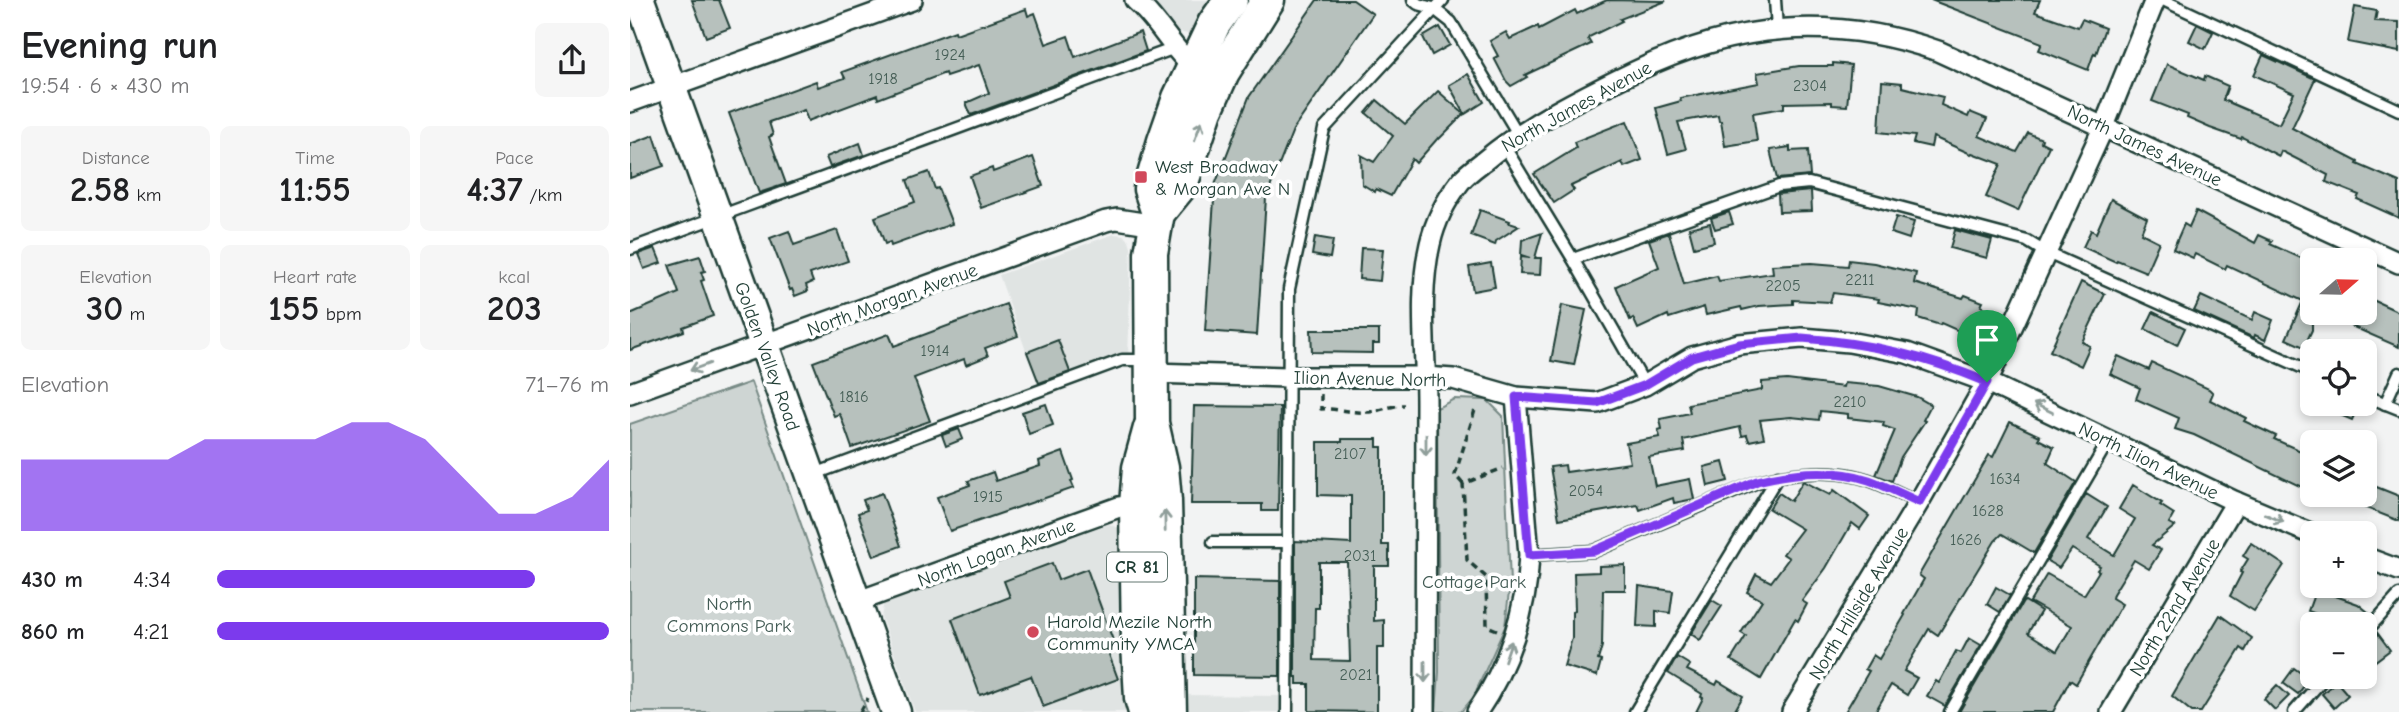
<!DOCTYPE html>
<meta charset="utf-8">
<style>
body{margin:0;font-family:"Comic Neue",sans-serif;background:#f6f6f6;color:#202124;height:100vh;display:flex;flex-direction:column;font-size:26px;white-space:nowrap}
*{box-sizing:border-box;margin:0}
p{font-size:23px;color:#757577}
.icon{flex:none;width:38px;height:38px;fill:none;stroke:currentColor;stroke-width:2;stroke-linecap:round;stroke-linejoin:round}
.map{position:relative;flex:1;overflow:hidden}
.details{display:flex;flex-direction:column;background:#fff;width:630px}
.details>*{flex:none}
.needle{width:46px;rotate:70deg}
.fabs{position:absolute;left:1670px;top:248px;display:grid;gap:14px}
.fabs a{display:grid;place-items:center;width:77px;height:77px;border-radius:10px;background:#fff;box-shadow:0 4px 10px #0003;font-size:35px}
.pin{position:absolute;display:grid;place-items:center;width:60px;height:60px;color:#fff;margin:-72px -30px;border-radius:50% 50% 50% 0;rotate:-45deg;box-shadow:0 0 7px #0007}
.pin .icon{rotate:45deg}
.round{display:grid;place-items:center;flex:none;width:74px;height:74px;border-radius:10px;background:#f6f6f6}
.head{display:flex;align-items:center;justify-content:space-between;height:119px;padding:0 21px}
h1{font-size:38px;font-weight:800;line-height:52px}
.figures{display:grid;grid-template-columns:repeat(3,1fr);gap:10px;height:119px;padding:7px 21px}
.figures div{display:grid;align-content:center;border-radius:10px;background:#f6f6f6;text-align:center}
.figures b{font-size:35px;font-weight:800}
.figures small{font-size:19px;font-weight:400}
.figures p{font-size:19px}
.chart{height:196px;padding:14px 21px}
.chart p{display:flex;justify-content:space-between}
.chart svg{width:100%;height:126px;margin-top:7px;fill:#7c3aed;opacity:.7}
ul{padding:0 21px;list-style:none;font-size:23px}
li{display:grid;grid-template-columns:112px 84px 1fr;align-items:center;height:52px}
li i{height:18px;border-radius:9px;background:#7c3aed}
main{display:flex;flex:1;min-height:0}
.map>svg:first-child{display:block}
.built{fill:#e0e4e3}
.green{fill:#ced5d3;stroke:#768984;stroke-width:2}
.building{fill:#b7c1bd;stroke:#1f3d34;stroke-width:2;fill-rule:evenodd}
.lines{fill:none;stroke-linecap:round;stroke-linejoin:round}
.lane-casing{stroke:#1f3d34;stroke-width:15}
.street-casing{stroke:#1f3d34;stroke-width:24}
.secondary-casing{stroke:#1f3d34;stroke-width:33}
.primary-casing{stroke:#1f3d34;stroke-width:37}
.path{stroke:#1f3d34;stroke-width:3.5;stroke-dasharray:7 5;stroke-linecap:butt}
.lane{stroke:#fff;stroke-width:10}
.street{stroke:#fff;stroke-width:19}
.secondary{stroke:#fff;stroke-width:28}
.primary{stroke:#fff;stroke-width:32}
.oneway{stroke:#8f9e9a}
.route-casing{stroke:#fff;stroke-width:14}
.route{stroke:#7c3aed;stroke-width:9}
.poi-dot{fill:#d1495b;stroke:#fff;stroke-width:2.5}
.labels{text-anchor:middle;stroke-width:7;stroke-linejoin:round;paint-order:stroke}
.number-label{font-size:16px;fill:#455e56}
.shield{fill:#fff;stroke:#627771;stroke-width:2}
.shield-label{font-size:18px;font-weight:bold;fill:#1f3d34}
.street-label{font-size:19px;fill:#1f3d34;stroke:#fff}
.poi-label{font-size:19px;fill:#1f3d34;stroke:#fff;text-anchor:start}
.park-label{font-size:19px;fill:#425b54;stroke:#fff}
</style>
<main>
<section class="details">
<div class="head"><div><h1>Evening run</h1><p>19:54 · 6 × 430 m</p></div><a class="round"><svg class="icon" aria-label="share" viewBox="0 0 24 24"><path d="M12 15V3M7 8l5-5 5 5M5 13v7h14v-7"/></svg></a></div>
<div class="figures">
<div><p>Distance</p><b>2.58<small> km</small></b></div>
<div><p>Time</p><b>11:55</b></div>
<div><p>Pace</p><b>4:37<small> /km</small></b></div>
</div>
<div class="figures">
<div><p>Elevation</p><b>30<small> m</small></b></div>
<div><p>Heart rate</p><b>155<small> bpm</small></b></div>
<div><p>kcal</p><b>203</b></div>
</div>
<div class="chart"><p><span>Elevation</span>71–76 m</p>
<svg viewBox="0 0 160 44" preserveAspectRatio="none"><path d="M0 44V19L10 19L20 19L30 19L40 19L50 12L60 12L70 12L80 12L90 6L100 6L110 12L120 25L130 38L140 38L150 32L160 19V44z"/></svg>
</div>
<ul>
<li><b>430 m</b>4:34<i style="width:81%"></i></li>
<li><b>860 m</b>4:21<i style="width:100%"></i></li>
</ul>
</section>
<div class="map">
<svg width="1769" height="712" viewBox="0 0 1769 712">
<rect width="100%" height="100%" fill="#f2f3f3"/>
<filter id="ink" filterUnits="userSpaceOnUse"><feTurbulence type="fractalNoise" baseFrequency=".0143" numOctaves="2"/><feDisplacementMap in="SourceGraphic" scale="14" xChannelSelector="R" yChannelSelector="G"/><feConvolveMatrix kernelMatrix="1 2 1 2 8 2 1 2 1" color-interpolation-filters="sRGB"/></filter>
<g filter="url(#ink)">
<g class="built">
<path d="M522,0H590L568,33L561,35L547,31Z"/>
<path d="M484,234L493,235L499,240L501,247L498,363L412,396L369,275Z"/>
<path d="M480,524L492,531L504,712H285L251,617L254,602L258,598Z"/>
<path d="M551,695L653,696V712H552Z"/>
</g>
<g class="green">
<path d="M121,382L237,712H0V424Z"/>
<path d="M824,399L857,400L873,416L880,583L875,627L843,698L831,712H806L809,672L807,408Z"/>
</g>
<g class="building">
<path d="M62,0H89L100,28L76,37Z"/>
<path d="M687,0H723L743,14L663,130L636,198L627,335L575,331L585,185L619,97Z"/>
<path d="M977,0L1036,1L990,19L992,21L959,37L958,39L961,44L895,75L897,77L881,86L876,81L864,58L868,56L860,41L876,32L880,39L908,26L909,29L945,10L947,14Z"/>
<path d="M1301,0H1410L1405,12L1448,27L1452,19L1475,28L1466,54L1464,53L1458,70L1409,50L1412,43Z"/>
<path d="M1725,7L1747,11L1745,21L1769,22V52L1718,42Z"/>
<path d="M396,9L398,16L405,13L416,44L438,36L445,57L510,32L516,51L341,115L336,103L359,93L349,65L316,76L315,73L248,99L247,95L178,121L174,110L139,122L143,135L139,137L156,184L129,193L99,113L186,81L188,87L215,78L212,72L325,31L326,34Z"/>
<path d="M1567,24L1583,32L1575,49L1559,41Z"/>
<path d="M810,27L820,45L802,55L793,37Z"/>
<path d="M1633,55L1685,79L1662,128L1728,162L1727,164L1769,182V218L1727,199L1729,195L1696,182L1698,175L1651,151L1649,156L1612,137L1611,139L1580,128L1557,118L1558,115L1522,101L1537,64L1574,80L1575,76L1598,86L1593,100L1649,124L1664,93L1624,75Z"/>
<path d="M1203,63L1221,65L1217,106L1202,105V102L1154,103V108L1123,113L1127,141L1095,146L1091,121H1089L1088,115L1048,122L1056,149L1038,154L1026,108L1051,101L1050,98L1129,83L1127,73L1169,66H1203Z"/>
<path d="M838,74L854,102L835,114L819,85Z"/>
<path d="M1252,81L1272,83V87L1313,97L1311,105L1338,117L1340,112L1357,119L1349,136L1387,152L1398,133L1412,139L1411,142L1419,146L1388,211L1356,197L1371,164L1342,153L1341,154L1303,137L1301,147L1283,143L1285,136L1249,132Z"/>
<path d="M808,91L834,114L809,139L808,138L786,163L782,159L761,196L746,189L745,192L732,184L731,155L744,162L763,136L736,113L747,100L775,124Z"/>
<path d="M997,121L1012,160L994,167L992,162L941,186L944,190L924,203L904,174L946,148L944,142Z"/>
<path d="M24,135L34,166L0,178V144Z"/>
<path d="M230,143L234,155L200,167L196,157Z"/>
<path d="M1160,147V151L1178,150L1180,176L1147,179L1140,150Z"/>
<path d="M403,157L413,186L351,208L340,176L362,168L363,172Z"/>
<path d="M299,172L305,189L308,188L322,224L261,246L260,242L255,244L245,217L285,202L277,180Z"/>
<path d="M1181,191L1182,211L1149,212L1148,194Z"/>
<path d="M1481,199L1517,218L1511,233L1529,242L1516,272L1487,260L1486,262L1453,247L1461,230L1466,233Z"/>
<path d="M850,210L880,221L879,223L889,226L866,241L865,245L841,236Z"/>
<path d="M1566,211L1625,243L1629,235L1642,241L1640,244L1682,263V330L1674,347L1656,339L1673,301L1597,265L1595,269L1565,254L1563,258L1543,249L1554,224L1559,227Z"/>
<path d="M1099,212L1103,224L1085,229L1081,218Z"/>
<path d="M1266,217L1284,222L1279,239L1261,233Z"/>
<path d="M1080,223L1084,242L1064,247L1059,228Z"/>
<path d="M207,230L218,261L180,274L183,282L176,285L178,291L165,296L162,289L160,290L140,238L159,231L164,245Z"/>
<path d="M1325,230L1362,240L1357,258L1320,248Z"/>
<path d="M912,233L905,258H911L910,275L890,274L891,257L900,258L891,255L892,240Z"/>
<path d="M1039,233L1054,284L1087,276L1089,281L1143,273L1142,265L1182,263L1218,266L1219,260L1244,263L1286,273L1284,283L1333,298L1335,295L1353,302L1351,306L1355,308L1344,331L1342,330L1340,336L1311,323L1310,325L1288,318L1289,310L1248,302L1249,299L1203,293L1200,302L1163,300V304L1129,306L1112,310L1111,307L1076,315L1074,307L1039,318L1038,315L1008,329L1003,318L1000,320L986,286L1029,267L1019,240Z"/>
<path d="M685,237L703,240L700,258L682,255Z"/>
<path d="M25,248L31,263L14,269L8,254Z"/>
<path d="M731,248L753,249L750,281L729,279Z"/>
<path d="M70,256L75,271L71,272L74,280L71,281L83,316L53,327L54,331L0,350V314L49,293L39,265Z"/>
<path d="M861,263L865,287L843,291L839,267Z"/>
<path d="M1451,282L1475,294L1452,342L1460,346L1451,366L1420,351Z"/>
<path d="M1571,296L1622,320L1625,312L1643,320L1635,340L1625,335L1624,338L1564,311Z"/>
<path d="M1734,296L1769,312V347L1721,326L1726,313H1734Z"/>
<path d="M376,304L388,336L355,348L358,356L336,365L334,359L284,378L300,421L222,448L211,417L209,414L204,416L183,362L259,334L264,346Z"/>
<path d="M932,305L956,310L944,365L921,361Z"/>
<path d="M1523,312L1555,328L1547,345L1515,329Z"/>
<path d="M681,330H749V344H743V353L682,352Z"/>
<path d="M428,340L440,372L409,383L397,352Z"/>
<path d="M1488,356L1519,370L1522,363L1579,389L1583,393L1580,400L1616,418L1614,421L1646,436L1644,439L1682,456V492L1564,435L1545,429L1549,418L1506,399L1510,388L1480,374Z"/>
<path d="M1157,380L1213,387L1214,383L1249,386L1287,397L1301,405L1293,420L1295,421L1271,457L1262,481L1246,475L1265,430L1253,426L1254,422L1218,418V414L1190,411L1189,420L1161,417L1130,420L1134,438L1119,441L1117,435L1112,436L1110,427L1053,440L1055,451L1019,457L1025,486L1060,479L1064,499L1044,503L1043,498L1010,510L1008,505L929,519L920,467L935,465L936,472L1000,463L996,443L1030,437L1028,430L1032,429L1030,419L1060,413L1058,404L1132,390V382Z"/>
<path d="M416,404L423,425L399,434L392,412Z"/>
<path d="M1684,404H1729L1722,420Z"/>
<path d="M564,406L650,407L648,511H632V504H561Z"/>
<path d="M1380,422L1410,436L1408,439L1424,447L1417,463L1446,482L1404,553L1372,534L1365,541L1308,635L1299,629L1274,671L1287,678L1277,695L1261,685L1245,712H1215L1239,671L1235,669L1243,655L1249,659L1275,615L1274,614L1294,579L1289,575L1359,455L1363,457Z"/>
<path d="M329,429L333,439L316,446L312,435Z"/>
<path d="M712,439H747V447H752V545H759V566H744V621L754,620V648H747V712L679,711V684H667V677H665V541L721,544V496L688,495V442H712ZM689,562H717L720,661L684,660L685,608H689Z"/>
<path d="M433,452L443,480L441,481L444,488L320,531L307,497L340,485L338,481L363,472L366,481L410,466L409,461Z"/>
<path d="M1093,462L1098,481L1078,486L1074,467Z"/>
<path d="M1173,481L1200,495L1204,490L1239,516L1230,529L1222,523L1196,568L1172,601L1177,604L1168,621L1165,619L1131,679L1101,660L1116,636L1111,633L1132,600L1117,592L1126,574L1141,582L1159,558L1153,554L1172,529L1139,509L1149,493L1161,501Z"/>
<path d="M1734,482L1769,496V521L1706,496L1734,495Z"/>
<path d="M1503,485L1532,503L1530,505L1544,514L1539,523L1545,526L1522,545L1531,550L1519,569L1504,560L1483,594L1482,598L1492,604L1446,684L1440,680L1423,712H1329L1393,602L1395,601L1411,611L1398,633L1427,651L1442,626L1400,602L1417,574L1454,595L1469,571L1467,570L1470,566L1442,549L1429,568L1417,561L1456,494L1477,507L1458,539L1484,555L1505,519L1489,509Z"/>
<path d="M252,493L271,546L244,556L228,513L237,510L233,500Z"/>
<path d="M1621,543L1654,565L1624,611L1600,596L1612,573L1610,572L1618,559L1613,556Z"/>
<path d="M422,563L428,580L457,569L485,646L477,649L488,679L413,707L401,676L350,695L322,619L380,597L374,581Z"/>
<path d="M995,565V590H973L972,646L968,660L971,661L967,676L934,666L942,638V612L945,611L944,573L969,572V566Z"/>
<path d="M564,579L650,581V676L564,675Z"/>
<path d="M1009,586L1043,591L1040,613L1026,611V627L1007,626Z"/>
<path d="M1366,587L1380,595L1370,612L1357,604Z"/>
<path d="M1686,589L1728,604L1738,612L1735,616L1737,619L1732,625H1716L1678,611Z"/>
<path d="M1082,600L1092,606L1070,640L1061,634Z"/>
<path d="M1590,615L1622,638L1615,651L1611,648L1571,712H1562L1542,696Z"/>
<path d="M1746,631L1760,650L1744,662L1734,649V641Z"/>
<path d="M1339,638L1351,645L1315,706L1297,696L1306,681L1309,683L1326,651L1331,653Z"/>
<path d="M1047,657L1060,665L1057,670L1086,685L1088,681L1113,696L1104,712H1066L1073,698L1071,697L1072,694L1038,673Z"/>
<path d="M1664,668L1679,679L1668,694L1653,683Z"/>
<path d="M1706,681L1718,695L1704,708L1692,694Z"/>
<path d="M1647,685L1659,696L1645,710L1634,699Z"/>
</g>
<g class="lines">
<defs>
<g id="lane">
<path d="M783,0L788,4L803,8L821,22L888,134"/>
<path d="M1145,0L1147,28"/>
<path d="M1533,0L1769,110"/>
<path d="M873,144L943,259L1015,385"/>
<path d="M0,249L545,48"/>
<path d="M943,259L1149,186L1179,183L1397,241L1415,252L1682,372"/>
<path d="M1734,395L1769,409"/>
<path d="M1755,404L1769,373"/>
<path d="M182,475L492,360H517"/>
<path d="M583,542H657"/>
<path d="M899,555L964,551L1127,482C1162,472 1204,468 1239,480C1256,486 1273,495 1289,502"/>
<path d="M1734,634L1769,595"/>
<path d="M657,712L659,289L694,129L813,0"/>
<path d="M1005,712L1148,476"/>
<path d="M1320,712L1479,440"/>
<path d="M1664,712L1695,677"/>
</g>
<g id="street">
<path d="M505,0C528,20 541,47 563,67"/>
<path d="M0,102L282,0"/>
<path d="M521,373L657,377H795L823,379L886,397L967,403L1015,385L1062,357L1109,344L1172,338L1219,342L1277,353L1357,382L1606,502L1682,534"/>
<path d="M0,393L476,221L487,219L526,225"/>
<path d="M1734,557L1769,570"/>
<path d="M226,602L489,507L506,505"/>
<path d="M795,712C795,609 796,506 796,403C796,350 788,296 800,244C805,222 816,200 830,182C836,174 846,167 854,161C898,124 952,97 1004,72C1105,23 1202,14 1308,51L1769,263"/>
<path d="M847,712C878,667 897,609 899,555L886,397"/>
<path d="M1162,712L1289,502L1357,382L1474,126L1525,0"/>
<path d="M1481,712L1606,502"/>
</g>
<path id="secondary" d="M10,0L266,712"/>
<g id="primary">
<path d="M528,213L551,185L576,110L593,72L638,0"/>
<path d="M515,712L511,698L508,644L506,505L509,468L520,428"/>
<path d="M540,712L535,501L532,467L522,423L521,253L528,213L520,189L534,141L549,98L584,24L601,0"/>
</g>
</defs>
<use href="#lane" class="lane-casing"/>
<use href="#street" class="street-casing"/>
<use href="#secondary" class="secondary-casing"/>
<use href="#primary" class="primary-casing"/>
<g class="path">
<path d="M691,394V409C706,408 721,413 736,412C749,412 761,405 774,405"/>
<path d="M833,484L825,475L845,410"/>
<path d="M867,630L857,626L856,577L837,560L833,484L873,468"/>
<path d="M230,712L238,698"/>
</g>
<use href="#lane" class="lane"/>
<use href="#street" class="street"/>
<use href="#secondary" class="secondary"/>
<use href="#primary" class="primary"/>
</g>
<defs><path id="oneway-shaft" d="M-6 0H5M1.5-3L5.5 0L1.5 3" fill="none" stroke-width="1.6" stroke-linecap="round" stroke-linejoin="round" transform="scale(1.75)"/></defs>
<g class="oneway">
<use href="#oneway-shaft" transform="translate(568 131) rotate(-70)"/>
<use href="#oneway-shaft" transform="translate(70 367) rotate(160)"/>
<use href="#oneway-shaft" transform="translate(1413 408) rotate(-154)"/>
<use href="#oneway-shaft" transform="translate(796 445) rotate(90)"/>
<use href="#oneway-shaft" transform="translate(1644 518) rotate(23)"/>
<use href="#oneway-shaft" transform="translate(535 521) rotate(-91)"/>
<use href="#oneway-shaft" transform="translate(878 651) rotate(-71)"/>
<use href="#oneway-shaft" transform="translate(795 672) rotate(90)"/>
</g>
</g>
<g class="lines" filter="url(#ink)">
<defs>
<path id="route" d="M1172,338C1240,343 1294,356 1357,382L1289,502C1273,495 1256,486 1239,480C1203,468 1163,472 1127,481L964,551L899,555L886,397L967,403L1015,385L1062,357L1109,344Z"/>
</defs>
<use href="#route" class="route-casing"/>
<use href="#route" class="route"/>
</g>
<g class="poi-dot">
<rect x="504" y="170" width="14" height="14" rx="3.5"/>
<circle cx="403" cy="632" r="7"/>
</g>
<g class="labels">
<g class="number-label">
<text x="320" y="60">1924</text>
<text x="253" y="84">1918</text>
<text x="1180" y="91">2304</text>
<text x="1230" y="285">2211</text>
<text x="1153" y="291">2205</text>
<text x="305" y="356">1914</text>
<text x="224" y="402">1816</text>
<text x="1220" y="407">2210</text>
<text x="720" y="459">2107</text>
<text x="1375" y="484">1634</text>
<text x="956" y="496">2054</text>
<text x="358" y="502">1915</text>
<text x="1358" y="516">1628</text>
<text x="1336" y="545">1626</text>
<text x="730" y="561">2031</text>
<text x="726" y="680">2021</text>
</g>
<rect class="shield" x="477" y="552.5" width="60" height="29" rx="5"/>
<g class="shield-label">
<text x="507" y="573">CR 81</text>
</g>
<g class="street-label">
<text transform="translate(946 106) rotate(-29)" y="7">North James Avenue</text>
<text transform="translate(1515 145) rotate(25)" y="7">North James Avenue</text>
<text transform="translate(262 299) rotate(-20)" y="7">North Morgan Avenue</text>
<text transform="translate(138 356) rotate(70)" y="7">Golden Valley Road</text>
<text transform="translate(740 378) rotate(1)" y="7">Ilion Avenue North</text>
<text transform="translate(1519 460) rotate(26)" y="7">North Ilion Avenue</text>
<text transform="translate(366 552) rotate(-20)" y="7">North Logan Avenue</text>
<text transform="translate(1228 603) rotate(-59)" y="7">North Hillside Avenue</text>
<text transform="translate(1544 607) rotate(-59)" y="7">North 22nd Avenue</text>
</g>
<g class="poi-label">
<text x="525" y="173">West Broadway<tspan x="525" dy="22">&amp; Morgan Ave N</tspan></text>
<text x="417" y="628">Harold Mezile North<tspan x="417" dy="22">Community YMCA</tspan></text>
</g>
<g class="park-label">
<text x="844" y="588">Cottage Park</text>
<text x="99" y="610">North<tspan x="99" dy="22">Commons Park</tspan></text>
</g>
</g>
</svg>
<div class="fabs">
<a><svg class="needle" viewBox="-14 -14 28 28"><path d="M0-13l5 13h-10z" fill="#e53935"/><path d="M0 13l5-13h-10z" fill="#757577"/></svg></a>
<a><svg class="icon" aria-label="locate" viewBox="0 0 24 24"><circle cx="12" cy="12" r="6"/><path d="M12 2v4M12 18v4M2 12h4M18 12h4"/></svg></a>
<a><svg class="icon" aria-label="layers" viewBox="0 0 24 24"><path d="M12 4l9 5-9 5-9-5zM3 14l9 5 9-5"/></svg></a>
<a>+</a>
<a>−</a>
</div>
<div class="pin" style="left:1357px;top:382px;background:#1e9e55"><svg class="icon" aria-label="arrive" viewBox="0 0 24 24"><path d="M6 21V4h12l-3 4 3 4H6"/></svg></div>
</div>
</main>
